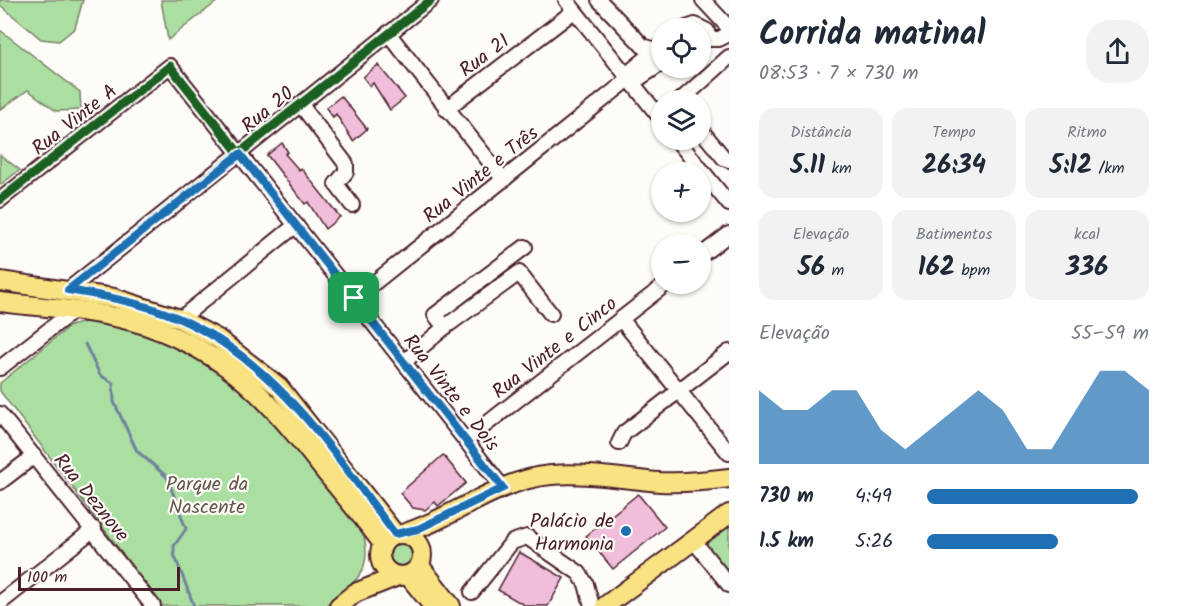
<!DOCTYPE html>
<html lang="pt">
<meta charset="utf-8">
<style>
body{margin:0;font-family:Kalam,sans-serif;background:#f2f2f3;color:#1f2937;height:100vh;display:flex;flex-direction:column;font-size:22px;white-space:nowrap}
*{box-sizing:border-box;margin:0}
p{font-size:20px;color:#747a83}
.icon{flex:none;width:33px;height:33px;fill:none;stroke:currentColor;stroke-width:2;stroke-linecap:round;stroke-linejoin:round}
.map{position:relative;flex:1;overflow:hidden}
.details{display:flex;flex-direction:column;background:#fff;width:450px}
.details>*{flex:none}
.fabs{position:absolute;left:651px;top:18px;display:grid;gap:12px}
.fabs a{display:grid;place-items:center;width:60px;height:60px;border-radius:50%;background:#fff;box-shadow:0 2px 4px #0004;font-size:30px}
.scale{position:absolute;left:18px;bottom:15px;width:162px;box-sizing:border-box;padding-left:6px;border:3px solid #4a1f2b;border-top:0;font-size:16px;line-height:21px;white-space:nowrap;color:#4a1f2b;-webkit-text-stroke:4px #fdfcf7;paint-order:stroke}
.pin{position:absolute;display:grid;place-items:center;width:51px;height:51px;color:#fff;margin:-26px;border-radius:12px;box-shadow:0 3px 9px #0006}
.round{display:grid;place-items:center;flex:none;width:63px;height:63px;border-radius:24px;background:#f2f2f3}
.overview{display:flex;align-items:center;justify-content:space-between;height:102px;padding:0 30px}
h1{font-size:33px;font-weight:700;line-height:45px}
.metrics{display:grid;grid-template-columns:repeat(3,1fr);gap:9px;height:102px;padding:6px 30px}
.metrics div{display:grid;align-content:center;border-radius:15px;background:#f2f2f3;text-align:center}
.metrics b{font-size:26px;font-weight:700}
.metrics small{font-size:16px;font-weight:400}
.metrics p{font-size:16px}
.chart{height:168px;padding:12px 30px}
.chart p{display:flex;justify-content:space-between}
.chart svg{width:100%;height:108px;margin-top:6px;fill:#1f6fb2;opacity:.7}
ul{padding:0 30px;list-style:none;font-size:20px}
li{display:grid;grid-template-columns:96px 72px 1fr;align-items:center;height:45px}
li i{height:15px;border-radius:8px;background:#1f6fb2}
main{display:flex;flex:1;min-height:0}
.map>svg:first-child{display:block}
.green{fill:#abdfa1;stroke:#7a7f66;stroke-width:1.5}
.lines{fill:none;stroke-linecap:round;stroke-linejoin:round}
.stream{stroke:#6f839c;stroke-width:3}
.building{fill:#f0bddb;stroke:#4a1f2b;stroke-width:1.5}
.minor-casing{stroke:#4a1f2b;stroke-width:18}
.major-casing{stroke:#4a1f2b;stroke-width:22}
.minor{stroke:#fdfcf7;stroke-width:14}
.major{stroke:#f8e281;stroke-width:18}
.cycleway-casing{stroke:#fdfcf7;stroke-width:13}
.cycleway{stroke:#1b5e20;stroke-width:9}
.route-casing{stroke:#fff;stroke-width:12}
.route{stroke:#1f6fb2;stroke-width:8}
.poi-dot{fill:#1f6fb2;stroke:#fdfcf7;stroke-width:2}
.labels{text-anchor:middle;stroke-width:4.5;stroke-linejoin:round;paint-order:stroke}
.street-label{font-size:20px;fill:#4a1f2b;stroke:#fdfcf7}
.park-label{font-size:20px;fill:#67594e;stroke:#fdfcf7}
.poi-label{font-size:20px;fill:#4a1f2b;stroke:#fdfcf7;text-anchor:end}
</style>
<main>
<div class="map">
<svg width="729" height="606" viewBox="0 0 729 606">
<rect width="100%" height="100%" fill="#fdfcf7"/>
<filter id="ink" filterUnits="userSpaceOnUse"><feTurbulence type="fractalNoise" baseFrequency=".0167" numOctaves="2"/><feDisplacementMap in="SourceGraphic" scale="12" xChannelSelector="R" yChannelSelector="G"/><feConvolveMatrix kernelMatrix="1 2 1 2 8 2 1 2 1" color-interpolation-filters="sRGB"/></filter>
<g filter="url(#ink)">
<g class="green">
<path d="M0,0H83L75,28L59,41L41,39L0,5Z"/>
<path d="M161,0H219L168,40Z"/>
<path d="M0,30L80,92L81,110L56,111L28,90L0,110Z"/>
<path d="M0,155L20,170L0,185Z"/>
<path d="M88,321L153,334L197,353L280,421L363,532C374,574 354,582 325,606H162L0,391V383L70,326Z"/>
<path d="M729,525V577L704,545Z"/>
<path d="M408,542L417,549L419,565L392,571C381,557 391,540 408,542Z"/>
</g>
<g class="lines">
<path class="stream" d="M85,344L100,375L113,383L114,402L137,451L167,477L186,529L174,546V554L194,606"/>
</g>
<g class="building">
<path d="M378,65L405,98L390,110L373,83L370,86L363,77Z"/>
<path d="M341,96L367,129L353,141L336,114L333,117L326,108Z"/>
<path d="M282,143L288,152L285,154L299,170L301,168L340,217L325,229L308,202L305,204L267,155Z"/>
<path d="M443,455L466,483L438,506L435,502L425,510L413,508L400,493Z"/>
<path d="M638,494L665,527L613,569L586,536Z"/>
<path d="M519,552L564,578L548,606H526L498,590Z"/>
</g>
<g class="lines">
<defs>
<g id="minor">
<path d="M566,0L662,120"/>
<path d="M599,0L643,46L662,52"/>
<path d="M703,0L729,28"/>
<path d="M686,28L695,25L707,31L706,39L700,45"/>
<path d="M388,33L504,180"/>
<path d="M706,39H719L729,34"/>
<path d="M626,75L660,47"/>
<path d="M632,83L662,63"/>
<path d="M681,100L729,57"/>
<path d="M301,105L346,164V172L336,184L352,205"/>
<path d="M446,109L574,11"/>
<path d="M700,129L724,158L729,160"/>
<path d="M677,140L729,204"/>
<path d="M0,200L170,66L503,488"/>
<path d="M700,256L729,234"/>
<path d="M68,290L431,0"/>
<path d="M354,299L629,79"/>
<path d="M180,319L296,225"/>
<path d="M621,319L729,453"/>
<path d="M445,327L519,273L551,314"/>
<path d="M404,362L445,327L435,315L525,247"/>
<path d="M0,368L73,311"/>
<path d="M0,414L153,606"/>
<path d="M466,440L666,284"/>
<path d="M619,443L624,433L729,352"/>
<path d="M0,482L34,456"/>
<path d="M693,540L729,585"/>
<path d="M472,592L512,542L527,537L579,573L586,584L592,606"/>
<path d="M0,603L94,529"/>
</g>
<g id="major">
<path d="M0,281L114,298L180,319L218,339L279,387L395,534"/>
<path d="M0,302C48,308 99,310 145,325C231,355 269,400 323,469C343,494 364,518 383,544"/>
<circle cx="401" cy="555" r="21"/>
<path d="M402,534C453,519 496,480 551,475C587,472 624,479 660,482C683,483 706,481 729,478"/>
<path d="M420,566L451,606"/>
<path d="M408,575L433,606"/>
<path d="M339,606L355,593L398,576"/>
<path d="M605,606L729,514"/>
</g>
</defs>
<use href="#minor" class="minor-casing"/>
<use href="#major" class="major-casing"/>
<use href="#minor" class="minor"/>
<use href="#major" class="major"/>
<defs>
<g id="cycleway">
<path d="M0,200L170,66L503,488"/>
<path d="M68,290L431,0"/>
</g>
</defs>
<use href="#cycleway" class="cycleway-casing"/>
<use href="#cycleway" class="cycleway"/>
</g>
</g>
<g class="lines" filter="url(#ink)">
<defs>
<path id="route" d="M240,154L503,488L418,529L395,534C334,453 275,360 178,318C143,303 105,296 68,290Z"/>
</defs>
<use href="#route" class="route-casing"/>
<use href="#route" class="route"/>
</g>
<circle class="poi-dot" cx="626" cy="531" r="6"/>
<g class="labels">
<g class="street-label">
<text transform="translate(484 55) rotate(-37)" y="7">Rua 21</text>
<text transform="translate(267 109) rotate(-39)" y="7">Rua 20</text>
<text transform="translate(74 119) rotate(-38)" y="7">Rua Vinte A</text>
<text transform="translate(480 174) rotate(-39)" y="7">Rua Vinte e Três</text>
<text transform="translate(554 347) rotate(-38)" y="7">Rua Vinte e Cinco</text>
<text transform="translate(452 392) rotate(52)" y="7">Rua Vinte e Dois</text>
<text transform="translate(92 497) rotate(51)" y="7">Rua Deznove</text>
</g>
<g class="park-label">
<text x="207" y="490">Parque da<tspan x="207" dy="23">Nascente</tspan></text>
</g>
<g class="poi-label">
<text x="614" y="527">Palácio de<tspan x="614" dy="23">Harmonia</tspan></text>
</g>
</g>
</svg>
<div class="fabs">
<a><svg class="icon" aria-label="locate" viewBox="0 0 24 24"><circle cx="12" cy="12" r="6"/><path d="M12 2v4M12 18v4M2 12h4M18 12h4"/></svg></a>
<a><svg class="icon" aria-label="layers" viewBox="0 0 24 24"><path d="M12 4l9 5-9 5-9-5zM3 14l9 5 9-5"/></svg></a>
<a>+</a>
<a>−</a>
</div>
<div class="scale">100 m</div>
<div class="pin" style="left:354px;top:298px;background:#1e9e55"><svg class="icon" aria-label="arrive" viewBox="0 0 24 24"><path d="M6 21V4h12l-3 4 3 4H6"/></svg></div>
</div>
<section class="details">
<div class="overview"><div><h1>Corrida matinal</h1><p>08:53 · 7 × 730 m</p></div><a class="round"><svg class="icon" aria-label="share" viewBox="0 0 24 24"><path d="M12 15V3M7 8l5-5 5 5M5 13v7h14v-7"/></svg></a></div>
<div class="metrics">
<div><p>Distância</p><b>5.11<small> km</small></b></div>
<div><p>Tempo</p><b>26:34</b></div>
<div><p>Ritmo</p><b>5:12<small> /km</small></b></div>
</div>
<div class="metrics">
<div><p>Elevação</p><b>56<small> m</small></b></div>
<div><p>Batimentos</p><b>162<small> bpm</small></b></div>
<div><p>kcal</p><b>336</b></div>
</div>
<div class="chart"><p><span>Elevação</span>55–59 m</p>
<svg viewBox="0 0 160 44" preserveAspectRatio="none"><path d="M0 44V14L10 22L20 22L30 14L40 14L50 30L60 38L70 30L80 22L90 14L100 22L110 38L120 38L130 22L140 6L150 6L160 14V44z"/></svg>
</div>
<ul>
<li><b>730 m</b>4:49<i style="width:95%"></i></li>
<li><b>1.5 km</b>5:26<i style="width:59%"></i></li>
</ul>
</section>
</main>
